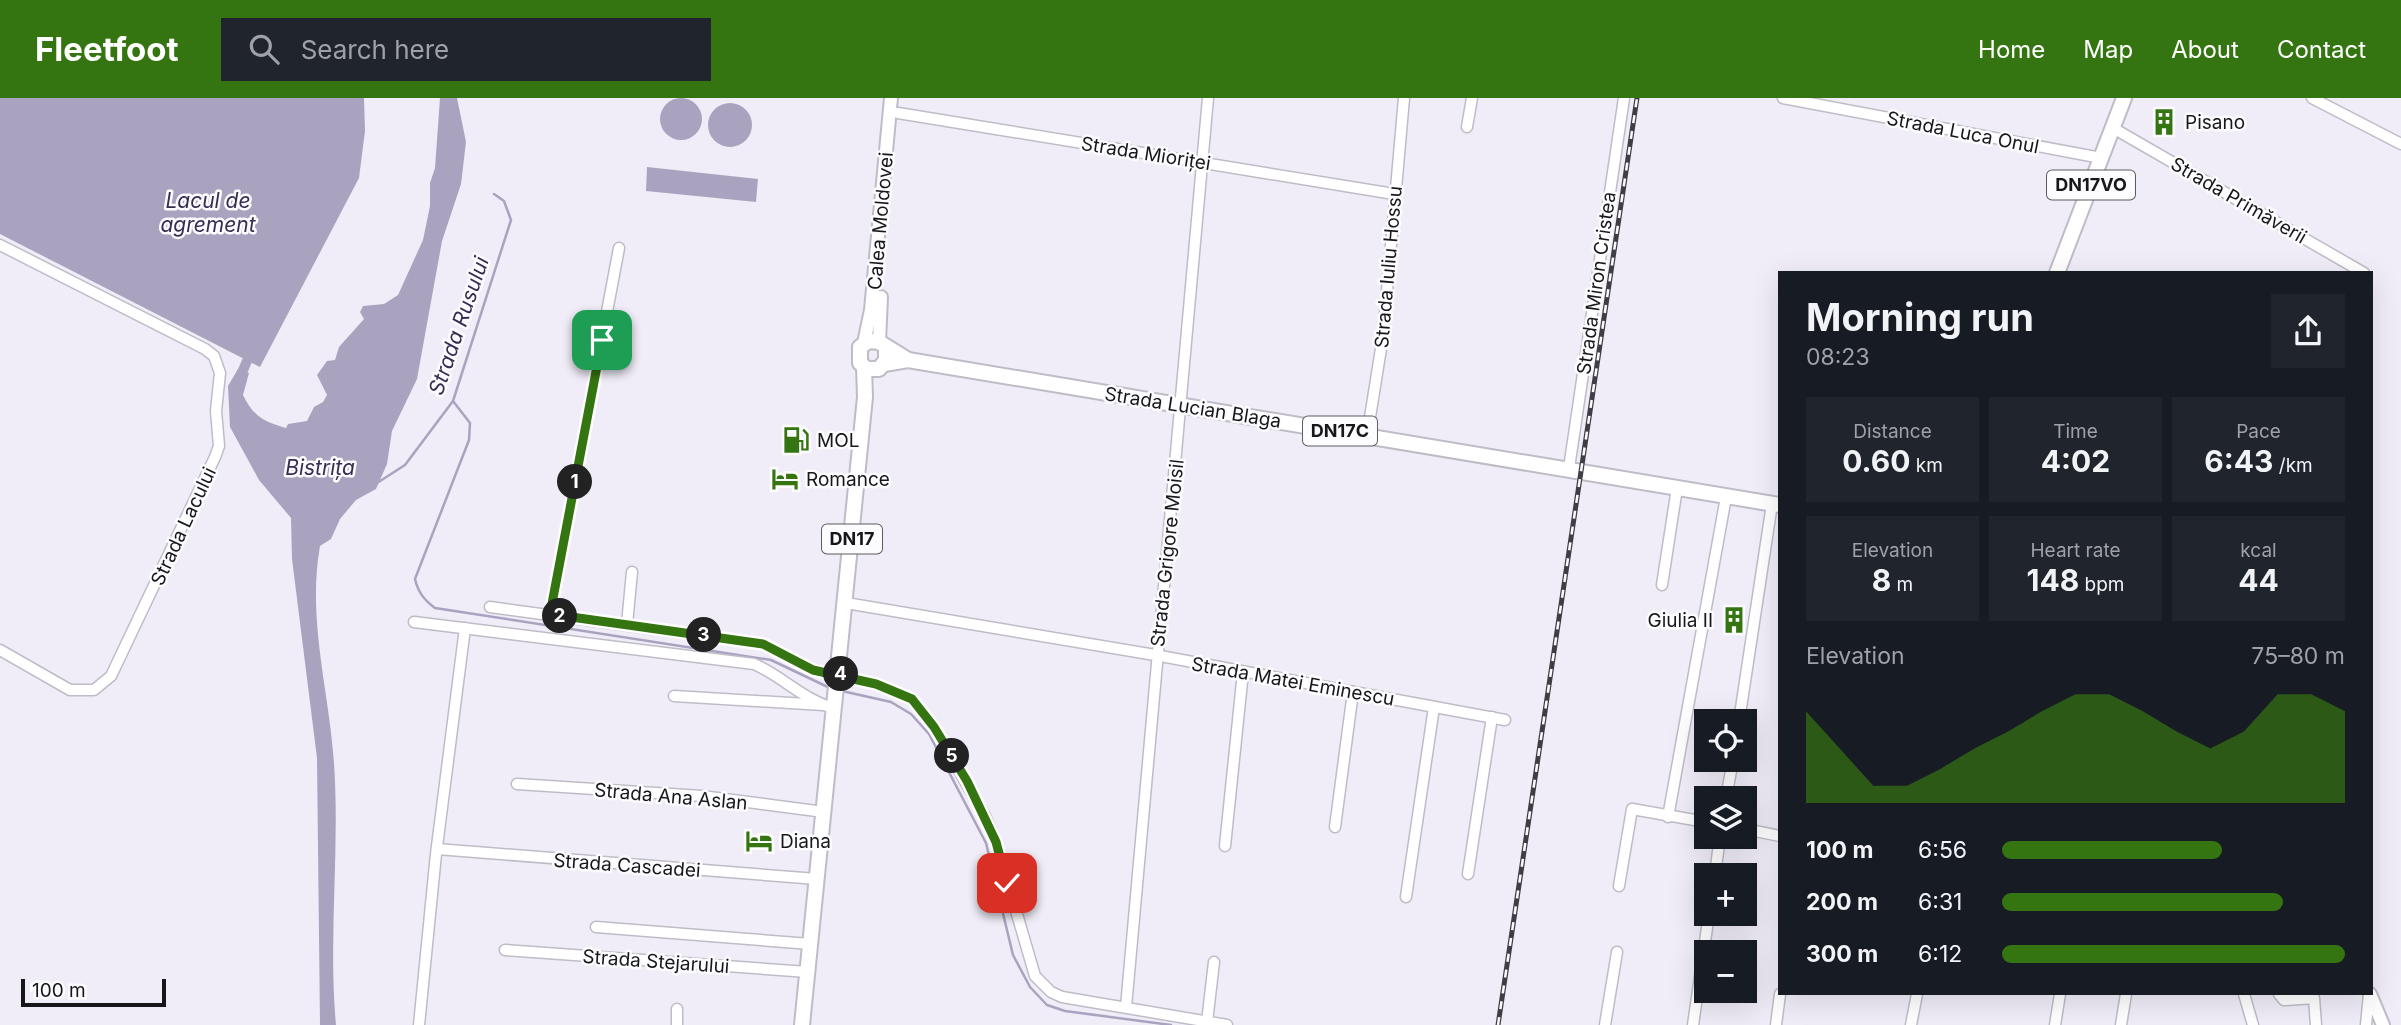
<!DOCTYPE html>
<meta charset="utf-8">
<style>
body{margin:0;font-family:Inter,sans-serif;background:#20242c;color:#f1f3f6;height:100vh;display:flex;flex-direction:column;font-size:26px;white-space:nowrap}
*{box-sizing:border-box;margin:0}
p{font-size:23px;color:#9ea1a6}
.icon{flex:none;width:38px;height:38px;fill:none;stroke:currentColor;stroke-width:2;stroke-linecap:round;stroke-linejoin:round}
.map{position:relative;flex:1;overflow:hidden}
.panel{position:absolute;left:1778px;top:173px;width:595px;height:724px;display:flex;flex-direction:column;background:#171b24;border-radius:0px;box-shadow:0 7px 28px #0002}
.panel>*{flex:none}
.tools{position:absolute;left:1694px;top:611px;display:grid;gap:14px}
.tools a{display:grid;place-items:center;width:63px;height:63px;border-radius:0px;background:#171b24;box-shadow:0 7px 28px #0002;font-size:35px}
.scale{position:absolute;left:21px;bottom:18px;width:145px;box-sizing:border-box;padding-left:7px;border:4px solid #17161a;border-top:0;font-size:19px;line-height:24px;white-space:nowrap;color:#17161a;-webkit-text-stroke:5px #fcfcfe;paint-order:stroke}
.pin{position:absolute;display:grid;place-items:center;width:60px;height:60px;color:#fff;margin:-30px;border-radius:14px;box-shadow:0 4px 10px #0006}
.km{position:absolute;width:35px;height:35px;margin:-18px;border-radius:50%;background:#222;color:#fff;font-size:19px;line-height:35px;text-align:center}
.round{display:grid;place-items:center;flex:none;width:74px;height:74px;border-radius:0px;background:#20242c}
.overview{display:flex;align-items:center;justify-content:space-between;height:119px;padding:0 28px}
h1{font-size:38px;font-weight:700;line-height:52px}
.metrics{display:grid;grid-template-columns:repeat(3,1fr);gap:10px;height:119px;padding:7px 28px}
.metrics div{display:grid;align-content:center;border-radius:0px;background:#20242c;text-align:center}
.metrics b{font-size:30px;font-weight:700}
.metrics small{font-size:19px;font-weight:400}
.metrics p{font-size:19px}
.chart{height:196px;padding:14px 28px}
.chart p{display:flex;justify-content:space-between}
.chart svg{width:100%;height:126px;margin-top:7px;fill:#357511;opacity:.7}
ul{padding:0 28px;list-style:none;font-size:23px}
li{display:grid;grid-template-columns:112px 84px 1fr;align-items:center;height:52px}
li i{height:18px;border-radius:9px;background:#357511}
header{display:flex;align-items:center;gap:42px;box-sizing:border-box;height:98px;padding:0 35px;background:#357511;color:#fff}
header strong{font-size:33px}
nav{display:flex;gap:38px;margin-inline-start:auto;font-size:24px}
.search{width:490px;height:63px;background:#20242c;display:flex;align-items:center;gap:18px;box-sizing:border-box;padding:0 24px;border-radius:0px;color:#9ea1a6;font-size:26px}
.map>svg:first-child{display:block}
.water{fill:#aaa3bf}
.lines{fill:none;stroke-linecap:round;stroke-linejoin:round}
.stream{stroke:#aaa3bf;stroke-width:2.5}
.canal{stroke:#aaa3bf;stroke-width:10}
.minor-casing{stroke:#bfbcc7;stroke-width:13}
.major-casing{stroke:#bfbcc7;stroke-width:16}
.highway-casing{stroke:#bfbcc7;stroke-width:18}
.minor{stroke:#fff;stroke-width:10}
.major{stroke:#fff;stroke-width:12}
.highway{stroke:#fff;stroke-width:14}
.rail-casing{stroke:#403e44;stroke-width:5}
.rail{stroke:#fcfcfe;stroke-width:2.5;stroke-dasharray:8;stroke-linecap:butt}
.route-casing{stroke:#fff;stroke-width:14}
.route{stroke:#357511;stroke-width:9}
.labels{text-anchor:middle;stroke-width:5;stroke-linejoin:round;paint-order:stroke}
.shield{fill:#fcfcfe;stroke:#5c5b5e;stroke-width:2}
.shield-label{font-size:18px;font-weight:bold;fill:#17161a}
.poi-label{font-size:19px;fill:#17161a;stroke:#fcfcfe;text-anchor:start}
.street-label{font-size:19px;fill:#17161a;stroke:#fcfcfe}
.water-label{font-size:21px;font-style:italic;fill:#392c54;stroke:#fcfcfe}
</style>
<header>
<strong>Fleetfoot</strong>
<div class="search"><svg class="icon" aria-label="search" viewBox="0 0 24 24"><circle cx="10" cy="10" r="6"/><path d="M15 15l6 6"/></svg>Search here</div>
<nav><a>Home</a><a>Map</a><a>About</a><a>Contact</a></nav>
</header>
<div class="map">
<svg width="2401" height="927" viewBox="0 0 2401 927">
<rect width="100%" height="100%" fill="#f0edf8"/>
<g class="water">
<circle cx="681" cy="21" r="21"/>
<path d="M0,0H364L365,33L359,80L260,269L0,136Z"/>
<path d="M440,0H457L466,44L461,86L442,143L417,281L392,333L387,366L376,391L356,402L340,421L331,441L320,448C307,522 329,592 334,665C340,753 328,840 336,927H320L317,660L292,461L291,420L259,382L230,329L228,288L238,271L249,275L243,297C253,318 264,324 286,330L288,326L307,323L314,309L323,304L327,297L317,277L327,263L335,262L339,249L364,221L360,214L363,208L384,206L398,197L423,142L430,108V85L435,70Z"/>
<circle cx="730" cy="27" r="22"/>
<path d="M647,69L758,81L756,104L646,93Z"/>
</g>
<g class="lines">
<g class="stream">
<path d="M453,303L470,325L469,342L415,481C418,494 424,502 435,510L771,562L832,591"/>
<path d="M377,385L405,367L453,303L511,122L504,103L494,96"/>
<path d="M842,593L891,604L911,616L929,636L986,745L1013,857L1030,889L1047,907L1065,913L1171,927"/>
</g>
<path class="canal" d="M237,286L247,263"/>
<defs>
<g id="minor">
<path d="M1783,0L2101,60"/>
<path d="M2312,0L2401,46"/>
<path d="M898,15L1394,96"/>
<path d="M1467,29L1472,0"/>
<path d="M2113,30L2364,175"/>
<path d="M0,147L205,251L214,258L220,275L216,313L219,348L215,359L111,578L94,592H70L0,552"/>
<path d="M1367,338L1383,238L1404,0"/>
<path d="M1569,370L1624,0"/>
<path d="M1662,487L1677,390"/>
<path d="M846,505L1155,557L1505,622"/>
<path d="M490,509L763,546L813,572L876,586L912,601L934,629L985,718L996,744L1035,878L1051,894L1062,899L1227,927"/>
<path d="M550,516L619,150"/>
<path d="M414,524L754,566C782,578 805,603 834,610"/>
<path d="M627,526L632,474"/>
<path d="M674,598L823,607"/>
<path d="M1739,623L1772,406"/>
<path d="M517,686L702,698L824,714"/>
<path d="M1726,700L1733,662"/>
<path d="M1668,719L1726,399"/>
<path d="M1335,729L1353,594"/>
<path d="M1745,731L1780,738"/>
<path d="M1225,748L1243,574"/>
<path d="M437,751L817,781"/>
<path d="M1468,776L1492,619"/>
<path d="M1715,777L1720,738"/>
<path d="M1619,788L1632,711L1706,724"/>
<path d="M1406,799L1434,609"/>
<path d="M596,829L810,846"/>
<path d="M505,852L808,874"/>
<path d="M2244,896L2253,927"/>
<path d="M2279,896L2284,902L2314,900L2316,927"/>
<path d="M1126,909C1151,606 1183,303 1208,0"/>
<path d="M1207,924L1214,864"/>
<path d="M419,927L436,756L465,530"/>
<path d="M677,927V911"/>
<path d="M1605,927L1617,854"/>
<path d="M1693,927L1709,816"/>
<path d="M1776,927L1780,896"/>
<path d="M1911,927L1917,896"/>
<path d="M2055,927L2060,896"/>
<path d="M2121,927L2126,896"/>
<path d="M2366,927L2369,896"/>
</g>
<g id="major">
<path d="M879,244L881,199"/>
<path d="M864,245L871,212L891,0"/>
<path d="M2370,896L2383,927"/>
</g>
<g id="highway">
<path d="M2057,175L2124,0"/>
<path d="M886,250V262L879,271H867L860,265V249L869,243L879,244L908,262"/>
<path d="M884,266L908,262L1780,407"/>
<path d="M802,927L865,299L864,269"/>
</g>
</defs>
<use href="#minor" class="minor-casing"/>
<use href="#major" class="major-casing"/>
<use href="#highway" class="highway-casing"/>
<use href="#minor" class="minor"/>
<use href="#major" class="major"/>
<use href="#highway" class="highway"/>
<defs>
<path id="rail" d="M1498,927L1637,0"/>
</defs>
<use href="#rail" class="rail-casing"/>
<use href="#rail" class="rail"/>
</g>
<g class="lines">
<defs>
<path id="route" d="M602,242L550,516L763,546L813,572L876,586L912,601L934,629L967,683L996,744L1007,785"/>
</defs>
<use href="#route" class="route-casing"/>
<use href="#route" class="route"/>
</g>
<defs>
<symbol id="building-bare" viewBox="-9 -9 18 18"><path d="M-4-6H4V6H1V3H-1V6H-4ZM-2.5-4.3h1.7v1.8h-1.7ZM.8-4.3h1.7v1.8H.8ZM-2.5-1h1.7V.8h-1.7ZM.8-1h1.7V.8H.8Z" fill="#357511" stroke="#fcfcfe" stroke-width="2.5" paint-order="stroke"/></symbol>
<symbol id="fuel-bare" viewBox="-9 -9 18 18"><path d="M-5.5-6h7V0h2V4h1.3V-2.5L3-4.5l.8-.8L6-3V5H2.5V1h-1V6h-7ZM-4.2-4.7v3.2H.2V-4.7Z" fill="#357511" stroke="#fcfcfe" stroke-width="2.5" paint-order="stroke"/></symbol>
<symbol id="hotel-bare" viewBox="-9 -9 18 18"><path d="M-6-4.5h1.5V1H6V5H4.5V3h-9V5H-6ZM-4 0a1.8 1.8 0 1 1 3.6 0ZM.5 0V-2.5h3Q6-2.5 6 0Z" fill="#357511" stroke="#fcfcfe" stroke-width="2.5" paint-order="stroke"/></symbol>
</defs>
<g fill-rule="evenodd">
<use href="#building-bare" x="2145" y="5" width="38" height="38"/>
<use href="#fuel-bare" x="777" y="323" width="38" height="38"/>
<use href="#hotel-bare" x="766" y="362" width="38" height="38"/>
<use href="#building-bare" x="1715" y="503" width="38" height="38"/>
<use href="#hotel-bare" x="740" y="724" width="38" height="38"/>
</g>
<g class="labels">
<g class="shield">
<rect x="2047" y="72.5" width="88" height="29" rx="5"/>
<rect x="1303" y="318.5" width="74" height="29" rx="5"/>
<rect x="822" y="426.5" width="60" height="29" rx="5"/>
</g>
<g class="shield-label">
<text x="2091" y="93">DN17VO</text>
<text x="1340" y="339">DN17C</text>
<text x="852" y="447">DN17</text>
</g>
<g class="poi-label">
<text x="2185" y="31">Pisano</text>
<text x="817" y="349">MOL</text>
<text x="806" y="388">Romance</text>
<text x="1713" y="529" text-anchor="end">Giulia II</text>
<text x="780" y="750">Diana</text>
</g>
<g class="street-label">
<text transform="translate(1963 34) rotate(11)" y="7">Strada Luca Onul</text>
<text transform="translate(1146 55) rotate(9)" y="7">Strada Mioriței</text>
<text transform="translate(2239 102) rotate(30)" y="7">Strada Primăverii</text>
<text transform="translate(880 123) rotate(-85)" y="7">Calea Moldovei</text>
<text transform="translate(1388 169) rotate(-85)" y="7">Strada Iuliu Hossu</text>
<text transform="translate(1596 185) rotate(-82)" y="7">Strada Miron Cristea</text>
<text transform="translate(1193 309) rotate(9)" y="7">Strada Lucian Blaga</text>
<text transform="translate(183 428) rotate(-65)" y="7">Strada Lacului</text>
<text transform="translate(1167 455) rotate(-84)" y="7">Strada Grigore Moisil</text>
<text transform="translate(1293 583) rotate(10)" y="7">Strada Matei Eminescu</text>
<text transform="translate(671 698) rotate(5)" y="7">Strada Ana Aslan</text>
<text transform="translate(627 767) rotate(4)" y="7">Strada Cascadei</text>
<text transform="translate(656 863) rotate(4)" y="7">Strada Stejarului</text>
</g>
<g class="water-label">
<text x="208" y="110">Lacul de<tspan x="208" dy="24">agrement</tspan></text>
<text transform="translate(459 228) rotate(-71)" y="7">Strada Rusului</text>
<text x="320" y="377">Bistrița</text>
</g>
</g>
</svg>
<div class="tools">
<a><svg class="icon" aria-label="locate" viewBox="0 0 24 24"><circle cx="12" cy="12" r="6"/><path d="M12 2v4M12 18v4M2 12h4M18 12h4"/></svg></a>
<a><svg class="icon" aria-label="layers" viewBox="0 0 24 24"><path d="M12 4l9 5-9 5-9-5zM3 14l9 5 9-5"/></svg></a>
<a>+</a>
<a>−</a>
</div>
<div class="scale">100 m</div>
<div class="pin" style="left:602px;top:242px;background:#1e9e55"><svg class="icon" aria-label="arrive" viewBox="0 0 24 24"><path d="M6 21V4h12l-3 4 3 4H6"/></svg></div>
<div class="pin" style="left:1007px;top:785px;background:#d93025"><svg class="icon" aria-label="check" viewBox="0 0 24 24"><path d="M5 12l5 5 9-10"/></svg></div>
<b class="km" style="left:575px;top:384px">1</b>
<b class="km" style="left:560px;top:518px">2</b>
<b class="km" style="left:704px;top:537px">3</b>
<b class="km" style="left:841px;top:576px">4</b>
<b class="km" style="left:952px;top:658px">5</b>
<section class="panel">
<div class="overview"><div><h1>Morning run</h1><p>08:23</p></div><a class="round"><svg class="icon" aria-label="share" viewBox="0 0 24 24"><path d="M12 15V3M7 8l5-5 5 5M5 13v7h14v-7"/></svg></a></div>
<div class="metrics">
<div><p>Distance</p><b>0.60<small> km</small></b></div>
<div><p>Time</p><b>4:02</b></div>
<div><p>Pace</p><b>6:43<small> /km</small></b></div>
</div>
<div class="metrics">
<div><p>Elevation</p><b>8<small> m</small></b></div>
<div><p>Heart rate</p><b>148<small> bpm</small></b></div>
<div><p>kcal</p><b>44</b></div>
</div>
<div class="chart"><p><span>Elevation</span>75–80 m</p>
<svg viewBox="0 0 160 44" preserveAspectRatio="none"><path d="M0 44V12L10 25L20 38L30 38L40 32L50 25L60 19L70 12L80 6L90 6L100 12L110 19L120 25L130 19L140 6L150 6L160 12V44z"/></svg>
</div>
<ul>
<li><b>100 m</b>6:56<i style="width:64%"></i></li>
<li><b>200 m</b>6:31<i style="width:82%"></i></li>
<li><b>300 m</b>6:12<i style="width:100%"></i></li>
</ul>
</section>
</div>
